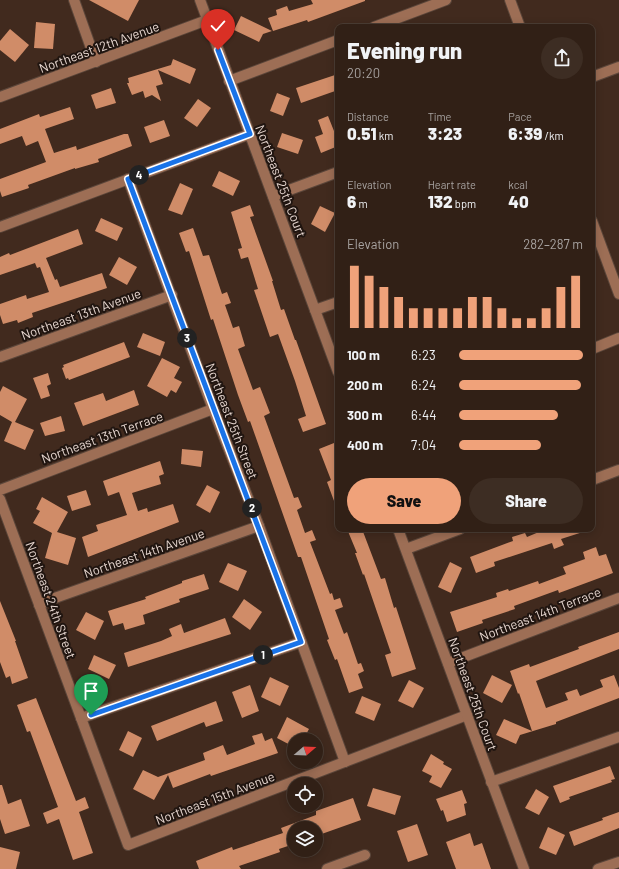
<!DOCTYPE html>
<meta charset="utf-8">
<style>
body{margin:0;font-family:Barlow,sans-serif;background:#3d2d23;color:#f1f3f6;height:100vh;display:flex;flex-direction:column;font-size:15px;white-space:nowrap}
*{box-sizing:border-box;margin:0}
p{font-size:13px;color:#a8a3a1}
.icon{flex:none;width:22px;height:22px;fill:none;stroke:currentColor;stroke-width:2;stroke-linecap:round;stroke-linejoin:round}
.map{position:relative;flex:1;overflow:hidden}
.sheet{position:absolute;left:335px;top:24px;width:260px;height:508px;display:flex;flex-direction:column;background:#312016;border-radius:8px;box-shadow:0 2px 10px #0003,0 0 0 1px #4c3e35}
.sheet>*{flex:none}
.needle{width:26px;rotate:71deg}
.tools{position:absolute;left:287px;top:733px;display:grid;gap:8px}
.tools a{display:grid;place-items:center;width:36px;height:36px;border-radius:50%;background:#312016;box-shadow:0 2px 10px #0003,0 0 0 1px #4c3e35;font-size:20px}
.pin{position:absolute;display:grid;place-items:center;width:34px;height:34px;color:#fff;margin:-41px -17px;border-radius:50% 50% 50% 0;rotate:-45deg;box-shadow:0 0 4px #0007}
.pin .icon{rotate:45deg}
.km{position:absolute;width:20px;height:20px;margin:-10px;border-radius:50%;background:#222;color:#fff;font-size:11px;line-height:20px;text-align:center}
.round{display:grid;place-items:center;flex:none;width:42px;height:42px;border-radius:21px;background:#3d2d23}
.summary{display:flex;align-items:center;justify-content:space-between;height:68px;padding:0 12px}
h1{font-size:22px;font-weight:800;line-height:30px}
.stats{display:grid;grid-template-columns:repeat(3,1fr);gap:6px;height:68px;padding:4px 12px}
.stats div{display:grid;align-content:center}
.stats b{font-size:17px;font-weight:800}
.stats small{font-size:11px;font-weight:400}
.stats p{font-size:11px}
.chart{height:112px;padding:8px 12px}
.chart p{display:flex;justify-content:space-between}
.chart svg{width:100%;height:72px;margin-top:4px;stroke:#f0a27a;stroke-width:6}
.action{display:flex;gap:8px;margin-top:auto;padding:8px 12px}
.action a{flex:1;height:46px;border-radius:24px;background:#f0a27a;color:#111;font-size:16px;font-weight:800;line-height:46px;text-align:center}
.action a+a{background:#3d2d23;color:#f1f3f6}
ul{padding:0 12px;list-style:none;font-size:13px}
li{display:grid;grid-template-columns:64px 48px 1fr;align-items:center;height:30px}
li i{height:10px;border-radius:5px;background:#f0a27a}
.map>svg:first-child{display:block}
.building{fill:#d08c68}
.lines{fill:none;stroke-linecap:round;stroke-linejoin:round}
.minor-casing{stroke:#5b463a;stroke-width:12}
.minor{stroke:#9d6e55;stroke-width:10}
.route-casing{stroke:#fff;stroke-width:8}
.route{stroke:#1a73e8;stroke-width:5}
.labels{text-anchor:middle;stroke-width:4;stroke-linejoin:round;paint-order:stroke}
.street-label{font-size:13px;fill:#e6d6cf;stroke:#201510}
</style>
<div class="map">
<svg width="619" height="869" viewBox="0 0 619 869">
<rect width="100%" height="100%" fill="#412a1e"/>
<g class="building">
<path d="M89,0H139L128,21Z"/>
<path d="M311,0H365V1L308,22L307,20L273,31L268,18L277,15L276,10L287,6L289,11L313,4Z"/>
<path d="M241,16L272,31L263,34L259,42L234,30Z"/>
<path d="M36,22L55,24L53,49L34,48Z"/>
<path d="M10,29L29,45L15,62L0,50V41Z"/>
<path d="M173,59L196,69L190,84L158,70L163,84L156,86L161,101L152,95L145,98L143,91L132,95L127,83H129L128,78L171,65Z"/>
<path d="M338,74V90L301,103L296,88Z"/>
<path d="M111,88L116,103L96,109L91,95Z"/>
<path d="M277,93L290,98L283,116L270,111Z"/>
<path d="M198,99L211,108L197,127L184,118Z"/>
<path d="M70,107L74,119L45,129L54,153L76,146L77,150L124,134H128L132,146L98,159L99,162L75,169V168L28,185L29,188L2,197L0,191V179L46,162L38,141L26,146L22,136L0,144V129L39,114L40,117Z"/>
<path d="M328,116L334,131L338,130V146L321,153L315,137L323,134L318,120Z"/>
<path d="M164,120L170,136L150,143L144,127Z"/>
<path d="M282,133L303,140L298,154L277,147Z"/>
<path d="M219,171L240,181L233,196L212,186Z"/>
<path d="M180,183L193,189L182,215L168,210Z"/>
<path d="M250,205L254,216L250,217L273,281H272L281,310L284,309L295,340H296L326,424L303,432L298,419L306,416L295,381L278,334L270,337L254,290L258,289L248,257L241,259L238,249L242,248L231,212Z"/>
<path d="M320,206L335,213L325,232L311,224Z"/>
<path d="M101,218L123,228L117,241L95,231Z"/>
<path d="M193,228L203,256L209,255L222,294L227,292L231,303L225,305L233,328L239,326L245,346L238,349L253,390L260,387L270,413L264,416L294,498L298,497L302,507L297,510L305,533L312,530L316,540L310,542L330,594L332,593L334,600L340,598L343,607L335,610L344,634L347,632L358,664L361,663L364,671L358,674L363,688L349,693L337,659L335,660L327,640L329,639L301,557H298L250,421L248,422L238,395L213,319L211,320L189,251L186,252L179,233Z"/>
<path d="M78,229L83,244L46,258L55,280L57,279L60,287L102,273L107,288L32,313L33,317L18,323L17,320L3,324L0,315V304L26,295L27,299L49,292L40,267L37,268L35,263L0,275V257L9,253L10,255Z"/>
<path d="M119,257L137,267L127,285L109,275Z"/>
<path d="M143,333L165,342L160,356L137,347Z"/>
<path d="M124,342L130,357L69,380L68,378L66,379L62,368L64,367L63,365Z"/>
<path d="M162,358L180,367L174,378L182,382L176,393L171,390L167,397L147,386Z"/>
<path d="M48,373L51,384L47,386L50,396L41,399L33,378Z"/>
<path d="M3,386L27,399L15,422L34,430L25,450L4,441L12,422L0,415V392Z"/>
<path d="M134,390L139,405L83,426L74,403L103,393L106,401Z"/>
<path d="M61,416L65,431L45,436L40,423Z"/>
<path d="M334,443L338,455L337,509L327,482L331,480L319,449Z"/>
<path d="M182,449L203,451L201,467L181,464Z"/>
<path d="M160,461L164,474L159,476L161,484L132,493L138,511L147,508L148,512L173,504L179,522L88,557L82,537L98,531L96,525L127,515L119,492L108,496L103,481Z"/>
<path d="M207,485L220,492L210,513L196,505Z"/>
<path d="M86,490L91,505L72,511L67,496Z"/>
<path d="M42,497L68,512L57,532L76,538L68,565L45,558L52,533L33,523L40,511L36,509Z"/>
<path d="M347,529H362L381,579L385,578L394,608L396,607L416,669L392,677L385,655L391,653L364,574L363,575L355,553H357Z"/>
<path d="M546,529H586V531L561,539L564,545L554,549L552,543L494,562L495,566L476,573L470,557L513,541L512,537L525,533L527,537Z"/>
<path d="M596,547L599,556L606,554L613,573L559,593L558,590L514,606L515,609L482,620L483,623L457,632L450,612L497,597L496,593L508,589L509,591L538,581L539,584L566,574L563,567L585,559L583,552Z"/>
<path d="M450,562L462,568L451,593L438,587Z"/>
<path d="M228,563L247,571L238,591L219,582Z"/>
<path d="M204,574L209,589L179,599L180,602L143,615L145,624L125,630L123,623L113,626L108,611L146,599L145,597L182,583V581Z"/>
<path d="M244,599L262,612L250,630L232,617Z"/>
<path d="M0,601L16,641H15L28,678L12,684L10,676L6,678L0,662Z"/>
<path d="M86,612L104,621L95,640L76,630Z"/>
<path d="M225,618L231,634L128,667L124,653L161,641L172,636L169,629L181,624L184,633Z"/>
<path d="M619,632V649L536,681L546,708L568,700L565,693L577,689L580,696L603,687L600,680L614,675L619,688V698L556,722V724L520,735L516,744L496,735L504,719L532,731L519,693L518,694L510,671L529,664L530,667L579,649L578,647Z"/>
<path d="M94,655L116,665L109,679L88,669Z"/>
<path d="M492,675L512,685L502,703L483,693Z"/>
<path d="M270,677L289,686L280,706L261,697Z"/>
<path d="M409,680L424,688L413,708L398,701Z"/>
<path d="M250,685L259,711L242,718L232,692Z"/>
<path d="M362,696L381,704L374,721L355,713Z"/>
<path d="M36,698L76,801L85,797L89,808L79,812L93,853L73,860L59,819L47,824L43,813L58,807L30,731L27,732L17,705Z"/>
<path d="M216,701L223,721L206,727L204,722L157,741L151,726Z"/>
<path d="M287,717L309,729L303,740H294V747L277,738Z"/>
<path d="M128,731L142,738L133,757L119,750Z"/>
<path d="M262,733L265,741L272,738L278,753L211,776L210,774L173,788L168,775L154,800L133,789L143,770L158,777L205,760L203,753L223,745L227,755L255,744L252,736Z"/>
<path d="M431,754L444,762L443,764L452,769L441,788L429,782L432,776L422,771Z"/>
<path d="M610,766L615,779L611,780L612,782L569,797L570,799L560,803L553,786Z"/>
<path d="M0,785H2L8,804L21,799L30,826L5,834L0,819Z"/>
<path d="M373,788L401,796L395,815L367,806Z"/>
<path d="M536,789L549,797L539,815L525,808Z"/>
<path d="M462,790L467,803L464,804L466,815L447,822L443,810L441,811L436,799Z"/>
<path d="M353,798L361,820L316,836V828H294V844L279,849L280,852L239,866L241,869H199L196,861L232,847L233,850L283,833L281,828L316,815V811Z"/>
<path d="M619,812V828L574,846L569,832L603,820L602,818Z"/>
<path d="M417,824L428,855L408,862L397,831Z"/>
<path d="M548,827L565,835L556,855L539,848Z"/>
<path d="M470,833L474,846L482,843L491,869H456L446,842Z"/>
<path d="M0,847L20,852L16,869H0Z"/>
</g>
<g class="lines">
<defs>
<g id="minor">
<path d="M74,0L96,62"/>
<path d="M200,0L338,372"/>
<path d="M510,0L520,27"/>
<path d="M374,27L446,0"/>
<path d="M592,77L619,67"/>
<path d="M229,81L338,40"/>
<path d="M0,97L207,20"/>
<path d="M128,179L213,409L259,526L345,762"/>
<path d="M273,196L338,172"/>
<path d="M592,221L619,294"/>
<path d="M0,227L250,134"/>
<path d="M315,310L338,302"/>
<path d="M592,349L619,338"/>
<path d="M0,357L172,295"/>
<path d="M592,480L619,470"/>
<path d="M0,490L213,409"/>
<path d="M0,499L128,845L467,715"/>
<path d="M398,529L524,869"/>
<path d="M406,549L460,529"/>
<path d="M39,605L49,600L259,526"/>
<path d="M448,663L619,598"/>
<path d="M81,718L301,642"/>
<path d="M491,782L619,737"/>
<path d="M327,869L365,855"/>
<path d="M598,869L619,862"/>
</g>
</defs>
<use href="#minor" class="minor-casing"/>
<use href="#minor" class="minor"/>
</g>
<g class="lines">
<defs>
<path id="route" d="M91,715L301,642L128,179L250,134L218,50"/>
</defs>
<use href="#route" class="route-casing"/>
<use href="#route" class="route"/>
</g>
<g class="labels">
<g class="street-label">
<text transform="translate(99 47) rotate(-20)" y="5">Northeast 12th Avenue</text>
<text transform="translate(281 181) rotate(69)" y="5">Northeast 25th Court</text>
<text transform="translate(81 314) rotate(-20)" y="5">Northeast 13th Avenue</text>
<text transform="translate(232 421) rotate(69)" y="5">Northeast 25th Street</text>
<text transform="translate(102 437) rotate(-20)" y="5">Northeast 13th Terrace</text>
<text transform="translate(144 553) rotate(-19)" y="5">Northeast 14th Avenue</text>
<text transform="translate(51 600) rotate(70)" y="5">Northeast 24th Street</text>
<text transform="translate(540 614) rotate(-21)" y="5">Northeast 14th Terrace</text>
<text transform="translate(473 694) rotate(70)" y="5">Northeast 25th Court</text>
<text transform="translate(215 798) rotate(-21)" y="5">Northeast 15th Avenue</text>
</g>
</g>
</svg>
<div class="tools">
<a><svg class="needle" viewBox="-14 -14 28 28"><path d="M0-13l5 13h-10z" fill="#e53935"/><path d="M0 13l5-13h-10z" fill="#a8a3a1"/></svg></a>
<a><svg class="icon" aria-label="locate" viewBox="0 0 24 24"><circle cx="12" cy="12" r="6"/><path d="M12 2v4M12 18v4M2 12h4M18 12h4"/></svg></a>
<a><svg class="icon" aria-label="layers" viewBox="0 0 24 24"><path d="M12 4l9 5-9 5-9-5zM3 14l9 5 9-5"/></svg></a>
</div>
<div class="pin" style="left:91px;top:715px;background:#1e9e55"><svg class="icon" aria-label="arrive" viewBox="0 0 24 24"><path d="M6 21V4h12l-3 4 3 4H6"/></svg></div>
<div class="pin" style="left:218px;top:50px;background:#d93025"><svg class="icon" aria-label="check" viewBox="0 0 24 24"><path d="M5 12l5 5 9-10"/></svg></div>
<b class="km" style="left:263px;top:655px">1</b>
<b class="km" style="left:252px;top:508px">2</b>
<b class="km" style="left:187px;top:338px">3</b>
<b class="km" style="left:139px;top:175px">4</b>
<section class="sheet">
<div class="summary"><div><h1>Evening run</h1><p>20:20</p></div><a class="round"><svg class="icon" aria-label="share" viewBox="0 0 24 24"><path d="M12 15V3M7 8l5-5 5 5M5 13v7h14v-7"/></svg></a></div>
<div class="stats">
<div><p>Distance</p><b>0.51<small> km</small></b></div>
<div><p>Time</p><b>3:23</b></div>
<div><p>Pace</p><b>6:39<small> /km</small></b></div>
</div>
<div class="stats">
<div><p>Elevation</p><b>6<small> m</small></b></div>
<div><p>Heart rate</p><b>132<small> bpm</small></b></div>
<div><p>kcal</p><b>40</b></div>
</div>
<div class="chart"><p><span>Elevation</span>282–287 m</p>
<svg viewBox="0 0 160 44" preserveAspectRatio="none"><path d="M5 44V6M15 44V12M25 44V19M35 44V25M45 44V32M55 44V32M65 44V32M75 44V32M85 44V25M95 44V25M105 44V32M115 44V38M125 44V38M135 44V32M145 44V19M155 44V12"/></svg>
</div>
<ul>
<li><b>100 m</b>6:23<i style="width:100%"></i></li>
<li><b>200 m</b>6:24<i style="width:98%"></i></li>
<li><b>300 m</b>6:44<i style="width:80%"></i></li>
<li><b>400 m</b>7:04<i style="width:66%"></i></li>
</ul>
<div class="action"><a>Save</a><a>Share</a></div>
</section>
</div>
